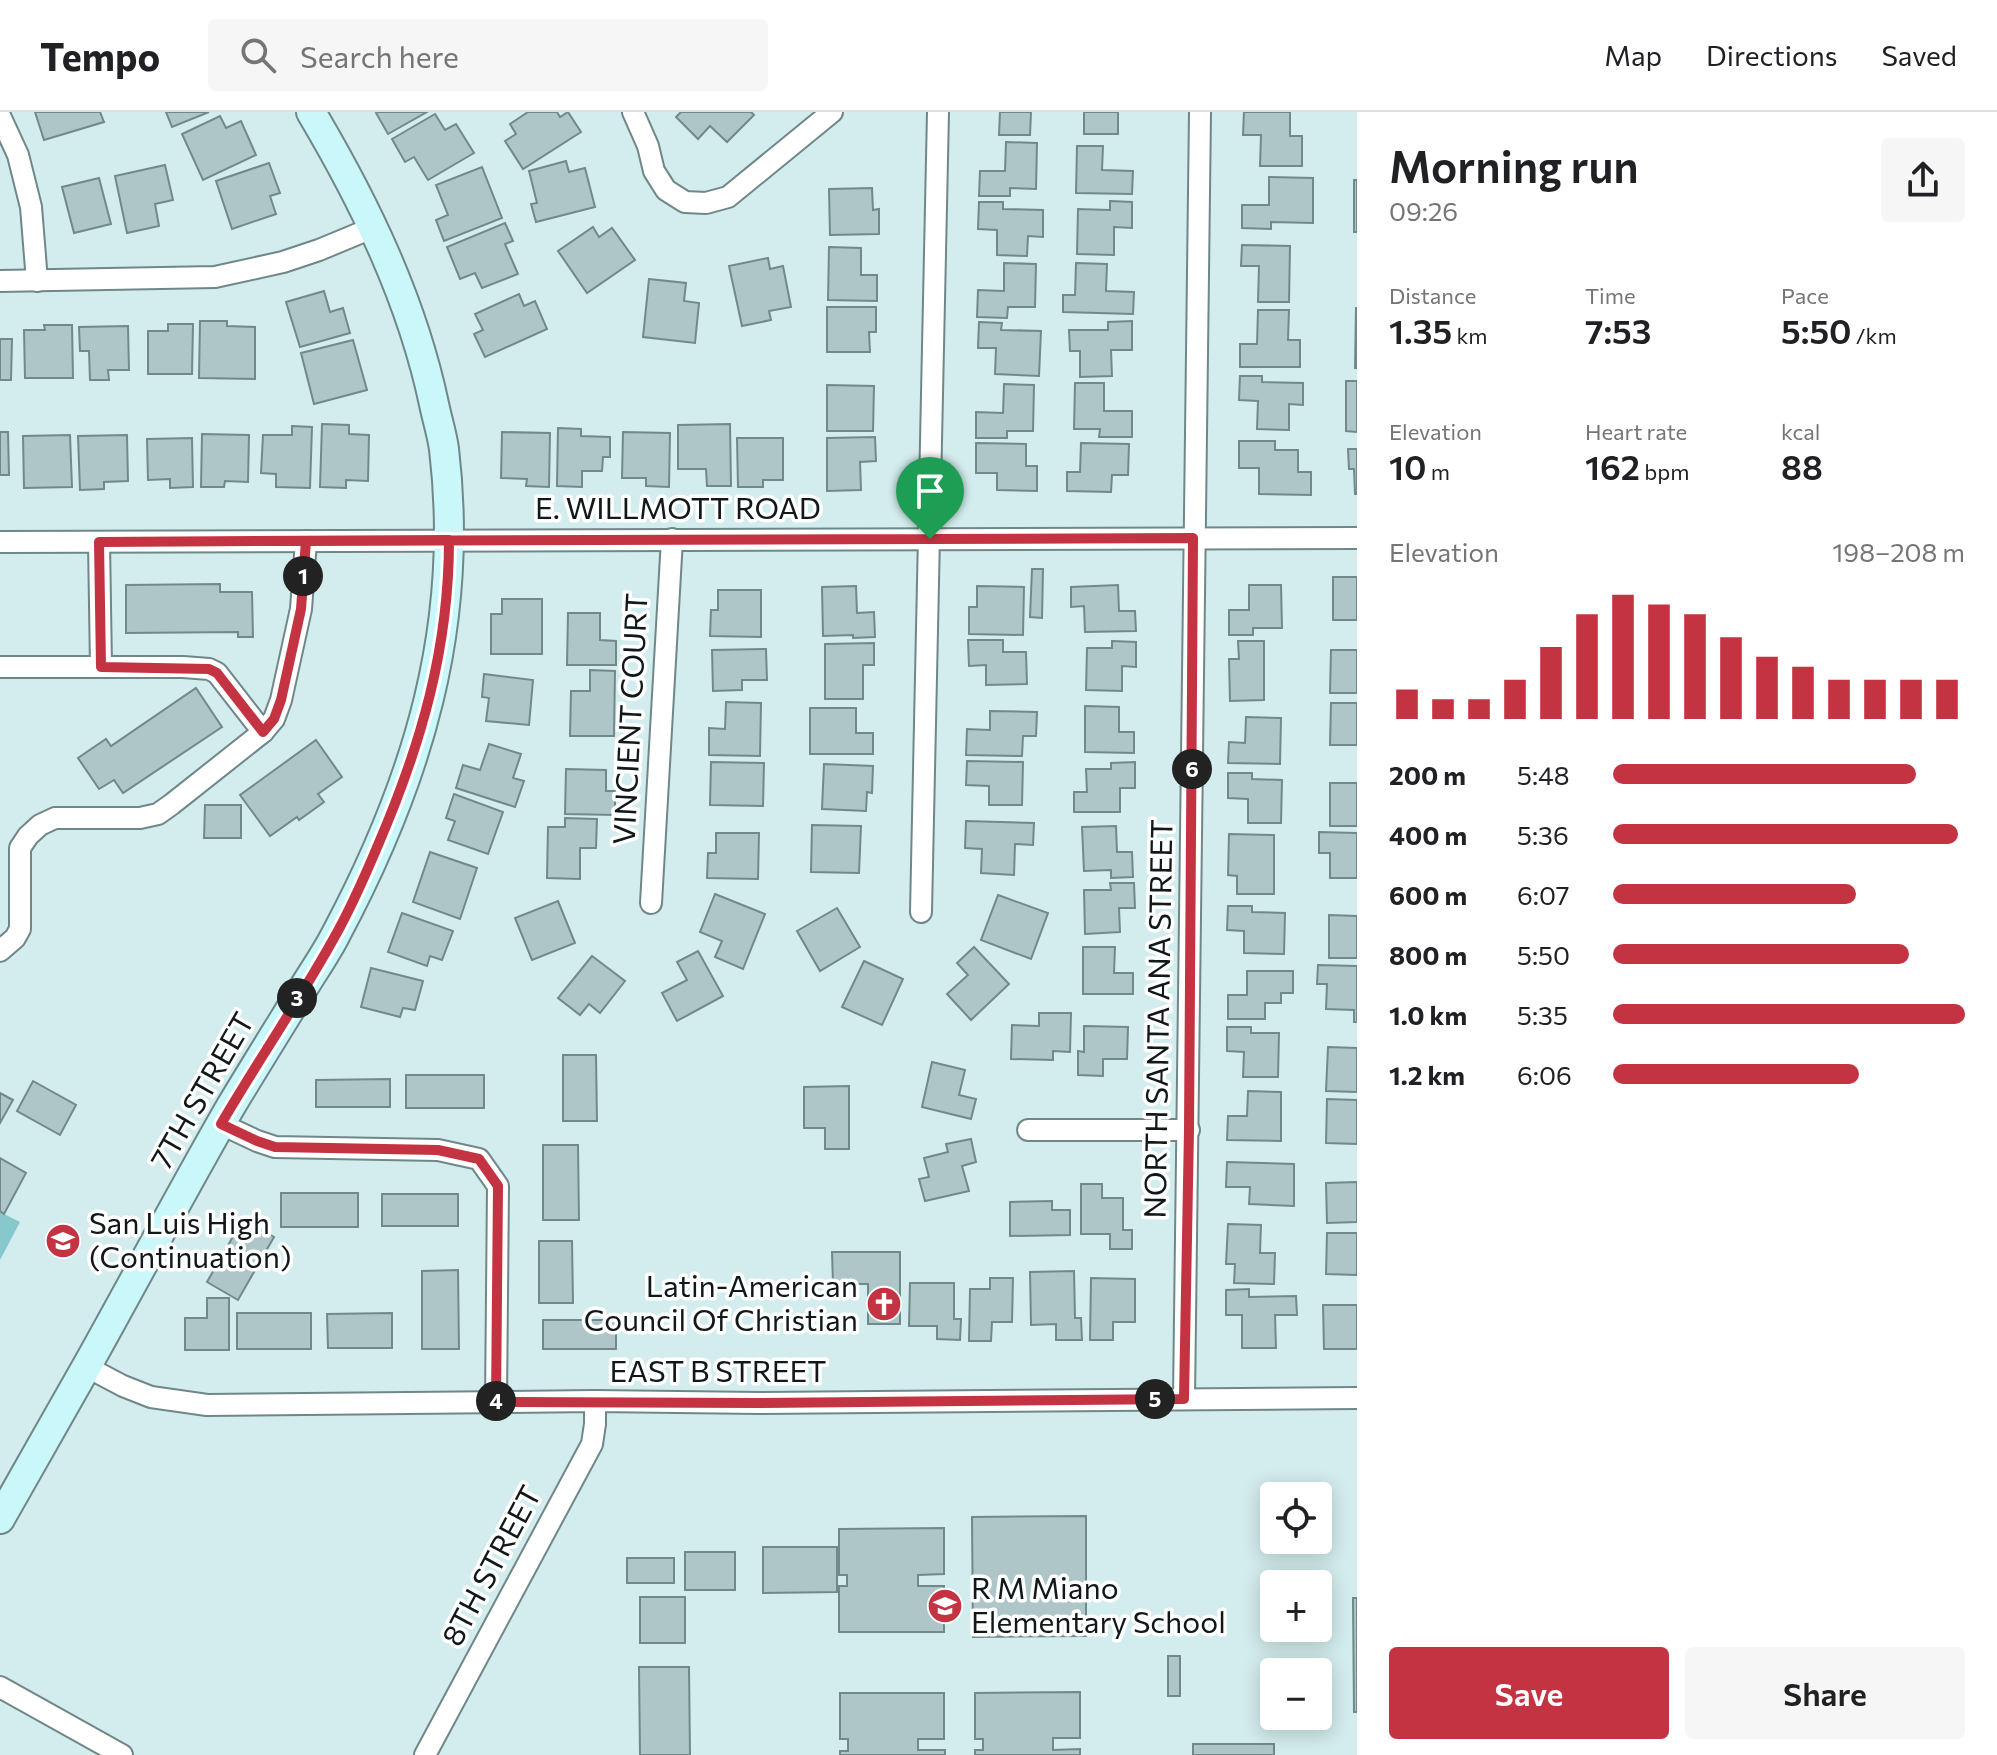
<!DOCTYPE html>
<meta charset="utf-8">
<style>
body{margin:0;font-family:Commissioner,sans-serif;background:#f6f6f6;color:#202124;height:100vh;display:flex;flex-direction:column;font-size:30px;white-space:nowrap}
*{box-sizing:border-box;margin:0}
p{font-size:26px;color:#757577}
.icon{flex:none;width:44px;height:44px;fill:none;stroke:currentColor;stroke-width:2;stroke-linecap:round;stroke-linejoin:round}
.map{position:relative;flex:1;overflow:hidden}
.panel{display:flex;flex-direction:column;background:#fff;width:640px}
.panel>*{flex:none}
.tools{position:absolute;left:1260px;top:1370px;display:grid;gap:16px}
.tools a{display:grid;place-items:center;width:72px;height:72px;border-radius:8px;background:#fff;box-shadow:0 4px 20px #0003;font-size:40px}
.pin{position:absolute;display:grid;place-items:center;width:68px;height:68px;color:#fff;margin:-82px -34px;border-radius:50% 50% 50% 0;rotate:-45deg;box-shadow:0 0 8px #0007}
.pin .icon{rotate:45deg}
.km{position:absolute;width:40px;height:40px;margin:-20px;border-radius:50%;background:#222;color:#fff;font-size:22px;line-height:40px;text-align:center}
.round{display:grid;place-items:center;flex:none;width:84px;height:84px;border-radius:8px;background:#f6f6f6}
.headline{display:flex;align-items:center;justify-content:space-between;height:136px;padding:0 32px}
h1{font-size:44px;font-weight:600;line-height:60px}
.figures{display:grid;grid-template-columns:repeat(3,1fr);gap:12px;height:136px;padding:8px 32px}
.figures div{display:grid;align-content:center}
.figures b{font-size:34px;font-weight:600}
.figures small{font-size:22px;font-weight:400}
.figures p{font-size:22px}
.chart{height:224px;padding:16px 32px}
.chart p{display:flex;justify-content:space-between}
.chart svg{width:100%;height:144px;margin-top:8px;stroke:#c33341;stroke-width:6}
.cta{display:flex;gap:16px;margin-top:auto;padding:16px 32px}
.cta a{flex:1;height:92px;border-radius:8px;background:#c33341;color:#fff;font-size:32px;font-weight:600;line-height:92px;text-align:center}
.cta a+a{background:#f6f6f6;color:#202124}
ul{padding:0 32px;list-style:none;font-size:26px}
li{display:grid;grid-template-columns:128px 96px 1fr;align-items:center;height:60px}
li i{height:20px;border-radius:10px;background:#c33341}
header{display:flex;align-items:center;gap:48px;box-sizing:border-box;height:112px;padding:0 40px;background:#fff;border-bottom:2px solid #e0e0e0}
header strong{font-size:38px}
nav{display:flex;gap:44px;margin-inline-start:auto;font-size:28px}
.search{width:560px;height:72px;background:#f6f6f6;display:flex;align-items:center;gap:20px;box-sizing:border-box;padding:0 28px;border-radius:8px;color:#757577;font-size:30px}
main{display:flex;flex:1;min-height:0}
.map>svg:first-child{display:block}
.green{fill:#87c8cc}
.building{fill:#aec6c8;stroke:#72898a;stroke-width:2}
.lines{fill:none;stroke-linecap:round;stroke-linejoin:round}
.street-casing{stroke:#708788;stroke-width:24}
.secondary-casing{stroke:#708788;stroke-width:32}
.street{stroke:#fff;stroke-width:20}
.secondary{stroke:#caf7f9;stroke-width:28}
.route-casing{stroke:#fff;stroke-width:16}
.route{stroke:#c33341;stroke-width:10}
.labels{text-anchor:middle;stroke-width:7;stroke-linejoin:round;paint-order:stroke}
.street-label{font-size:30px;fill:#101819;stroke:#fff}
.poi-label{font-size:30px;fill:#101819;stroke:#fff;text-anchor:start}
</style>
<header>
<strong>Tempo</strong>
<div class="search"><svg class="icon" aria-label="search" viewBox="0 0 24 24"><circle cx="10" cy="10" r="6"/><path d="M15 15l6 6"/></svg>Search here</div>
<nav><a>Map</a><a>Directions</a><a>Saved</a></nav>
</header>
<main>
<div class="map">
<svg width="1357" height="1643" viewBox="0 0 1357 1643">
<rect width="100%" height="100%" fill="#d3eced"/>
<path class="green" d="M0,1100L20,1110L0,1148Z"/>
<g class="building">
<path d="M35,0H100L104,10L44,28Z"/>
<path d="M166,0H209L172,15Z"/>
<path d="M378,0H427L388,22L376,1Z"/>
<path d="M528,0H557L560,5L568,0L581,20L523,57L505,29L516,22L510,12Z"/>
<path d="M681,0H751L754,3L727,30L710,14L698,27L676,5Z"/>
<path d="M1000,0H1031L1030,23H999Z"/>
<rect x="1084" y="0" width="34" height="22"/>
<path d="M1244,0H1290V24H1302V54H1260L1261,23H1243Z"/>
<path d="M435,2L445,18L456,12L474,41L428,68L414,45L405,50L392,27Z"/>
<path d="M220,4L226,16L241,9L256,43L203,68L182,22Z"/>
<path d="M1006,30L1037,31L1036,77L1010,76V84H979L980,59H1005Z"/>
<path d="M1077,34H1103L1102,58L1133,59L1132,82L1076,81Z"/>
<path d="M566,49L569,60L585,56L595,95L536,110L531,92L537,91L529,59Z"/>
<path d="M269,51L280,81L270,84L276,102L232,117L216,69Z"/>
<path d="M165,53L173,88L155,92L159,114L127,121L115,64Z"/>
<path d="M482,55L502,106L444,129L436,108L448,103L436,73Z"/>
<path d="M1269,65L1313,66V111L1271,110V117L1242,116V93H1269Z"/>
<path d="M99,66L111,112L74,121L62,75Z"/>
<rect x="1354" y="68" width="3" height="52"/>
<path d="M872,76L873,98L879,97V122L830,123L829,77Z"/>
<path d="M1110,89L1132,90V116L1114,115V143L1077,142L1078,97L1110,98Z"/>
<path d="M979,90H1003V97L1043,98V125L1028,124L1027,144L997,143V118L978,117Z"/>
<path d="M505,111L513,129L505,132L518,162L482,176L475,161L460,167L447,135Z"/>
<path d="M593,115L599,125L612,116L635,148L587,181L558,139Z"/>
<path d="M1242,133L1290,134L1289,190H1258L1259,154H1241Z"/>
<path d="M829,135L861,136V163H877V189L828,188Z"/>
<path d="M768,146L770,157L783,154L791,195L769,199L771,208L742,214L729,154Z"/>
<path d="M1004,151L1036,152L1035,195H1008L1007,206L977,205L978,178L1004,179Z"/>
<path d="M1076,151L1107,152L1106,179L1134,180L1133,202L1063,200V183H1075Z"/>
<path d="M649,167L686,171L684,189L699,191L695,231L643,225Z"/>
<path d="M324,179L330,200L343,196L350,221L300,235L286,190Z"/>
<path d="M519,182L524,194L535,189L547,217L485,245L474,222L483,218L475,202Z"/>
<path d="M827,195H876V220H869L870,240H827Z"/>
<path d="M1356,196H1357V256H1355Z"/>
<path d="M1258,198H1289L1288,228H1300V255H1240V232H1257Z"/>
<path d="M200,209H227V214L255,215V267L199,266Z"/>
<path d="M1132,209V238H1111L1112,264L1080,265V239H1070L1069,218H1108V210Z"/>
<path d="M979,210L1002,211L1001,218L1041,219L1039,264L995,262L996,236H978Z"/>
<path d="M168,212H193L192,262H148V219H168Z"/>
<path d="M44,213H72L73,266H25L24,218H45Z"/>
<path d="M128,214L129,258H108L109,268H90L89,239H80L79,215Z"/>
<path d="M0,227H12L11,268H0Z"/>
<path d="M353,228L367,278L314,292L301,241Z"/>
<path d="M1240,264H1262V270L1303,271V293L1289,292V318L1257,317L1258,289L1239,288Z"/>
<path d="M1346,269H1357V320L1346,319Z"/>
<path d="M1075,271H1104V299H1132V325H1099L1100,317H1074Z"/>
<path d="M1004,272L1034,273L1033,319H1007V326H976V300L1003,301Z"/>
<path d="M827,273L874,274L873,319H827Z"/>
<path d="M322,312L349,313V322L369,323L368,369L346,368V376L320,375Z"/>
<path d="M730,312L731,374H707L706,357H678V313Z"/>
<path d="M292,314L312,315L310,376L276,375V362L261,361L263,323H292Z"/>
<path d="M558,316L581,317V324L610,325V345H603L602,359H582V375L557,374Z"/>
<path d="M0,320H8L9,363H0Z"/>
<path d="M502,320L550,321L549,375L526,374L527,367L501,366Z"/>
<path d="M623,320L670,321L669,375L646,374V366H622Z"/>
<path d="M202,322L249,323L248,370L225,369L224,375H201Z"/>
<path d="M70,323L72,375L24,376L23,324Z"/>
<path d="M127,323L128,369L104,370V377L80,378L78,324Z"/>
<path d="M875,325L876,349L860,350L861,378L827,379V326Z"/>
<path d="M192,326L193,375L170,376V367L148,368L147,327Z"/>
<path d="M737,326H783V368H763V375H738Z"/>
<path d="M1239,329H1275V338H1298V360H1311V383L1259,382V356H1239Z"/>
<path d="M976,331L1026,332V354H1037V379L997,378V361H976Z"/>
<path d="M1081,331L1129,332L1128,363H1112L1111,380L1067,379V360H1080Z"/>
<path d="M1348,337H1357V382H1355L1354,357H1349Z"/>
<path d="M1032,457H1043L1042,506L1030,505Z"/>
<rect x="1333" y="465" width="24" height="43"/>
<path d="M220,472V480H252L253,525H238V520L126,521V473Z"/>
<path d="M1118,473L1119,499H1135L1136,519L1085,520L1084,494L1071,495V475Z"/>
<path d="M1249,473H1281L1282,516H1253V523H1229V498H1249Z"/>
<path d="M856,474L857,501L874,500L875,525L853,526V523L823,524L822,475Z"/>
<path d="M977,474L1024,475L1023,523L969,522V495H977Z"/>
<path d="M718,478H761V525L710,524L711,498H718Z"/>
<path d="M502,487H542V542H491V502H502Z"/>
<path d="M568,501H600V528L616,529V553H567Z"/>
<path d="M968,528H1003V540H1026L1027,572L986,573V553L969,554Z"/>
<path d="M1112,529L1136,530V555L1122,554V579L1086,578L1087,536H1112Z"/>
<path d="M1238,529H1264V588L1230,589L1229,547H1239Z"/>
<path d="M874,531V553H863V587H825V532Z"/>
<path d="M766,537L767,568H742V578L713,579L712,538Z"/>
<path d="M1331,538H1357V581H1330Z"/>
<path d="M590,558L615,559L614,624H570L571,579H590Z"/>
<path d="M484,562L533,568L529,613L486,609L489,586L482,585Z"/>
<path d="M196,576L222,615L123,681L114,668L99,677L78,646L106,627L111,634Z"/>
<path d="M726,590L761,591L760,644L709,643V616L725,617Z"/>
<path d="M1331,591H1357V633H1330Z"/>
<path d="M1085,594L1119,595V620H1134V641L1085,640Z"/>
<path d="M810,596H856V621H873V642H810Z"/>
<path d="M990,599L1037,600L1036,624H1023L1022,644L966,643L967,617L990,618Z"/>
<path d="M1246,605L1281,606L1280,652L1228,651L1229,630L1245,631Z"/>
<path d="M316,628L342,665L318,682L324,690L299,708L297,705L270,724L240,683Z"/>
<path d="M489,632L521,642L513,666L524,669L515,695L456,676L463,653L480,658Z"/>
<path d="M967,649L1023,650L1022,693H989V674L966,673Z"/>
<path d="M711,650L764,651L763,694L710,693Z"/>
<path d="M1135,650V676H1120V700H1074V680H1087L1086,657H1111V651Z"/>
<path d="M824,652L873,654L872,681L867,680L866,699L822,697Z"/>
<path d="M566,657L606,658V679H615V703L565,702Z"/>
<path d="M1228,661H1252V667L1282,668L1281,711H1248V687L1228,686Z"/>
<rect x="1330" y="671" width="27" height="43"/>
<path d="M454,682L503,700L488,742L448,728L455,709L446,706Z"/>
<path d="M205,693H241V726H204Z"/>
<path d="M565,706L597,707L596,736H580V767L547,766L548,715H565Z"/>
<path d="M966,709L1034,711L1033,733L1015,732L1014,763L981,761L982,737L965,736Z"/>
<path d="M812,713L861,714L859,761L811,760Z"/>
<path d="M1116,714L1117,740H1132L1133,765L1111,766V758L1084,759L1082,715Z"/>
<path d="M1319,720L1357,721V766H1330V741H1319Z"/>
<path d="M716,721H759L758,767L707,766L708,741H716Z"/>
<path d="M1229,722L1274,723V782H1237V764L1228,763Z"/>
<path d="M430,740L477,756L460,807L413,790Z"/>
<path d="M1110,771H1134L1135,796H1119L1120,820L1085,822L1084,778H1111Z"/>
<path d="M715,782L765,802L743,857L715,845L722,829L700,820Z"/>
<path d="M998,783L1048,801L1031,847L981,828Z"/>
<path d="M558,789L575,831L532,848L515,806Z"/>
<path d="M1228,794H1252V800L1285,801L1284,842L1244,841V819L1227,818Z"/>
<path d="M837,796L860,835L820,859L797,819Z"/>
<path d="M402,801L453,819L442,848L430,844L427,854L388,840Z"/>
<path d="M1329,803L1357,804V846H1329Z"/>
<path d="M974,835L1009,872L971,908L947,882L968,863L957,851Z"/>
<path d="M1083,835H1115L1114,861H1133V882H1083Z"/>
<path d="M698,839L723,884L677,909L662,881L687,868L677,850Z"/>
<path d="M592,844L625,869L600,901L589,892L580,903L558,886Z"/>
<path d="M864,849L903,867L882,913L842,895Z"/>
<path d="M1318,853L1357,854V910H1354V898L1326,897L1327,872H1317Z"/>
<path d="M371,856L423,869L415,898L403,896L400,905L361,895Z"/>
<path d="M1247,859H1293V881H1281V891H1265V907H1228V883H1247Z"/>
<path d="M1039,901H1071L1070,940L1053,939V948L1011,947L1012,913L1039,914Z"/>
<path d="M1084,914L1128,915L1127,947H1103V964L1078,963V939L1084,940Z"/>
<path d="M1227,915H1251V921H1279L1278,965H1243L1244,940L1227,939Z"/>
<path d="M1328,935L1357,936V980L1326,979Z"/>
<path d="M563,943H596L597,1009H563Z"/>
<path d="M932,950L965,958L959,983L976,987L971,1007L922,995Z"/>
<rect x="406" y="963" width="78" height="33"/>
<path d="M390,967V995H316V968Z"/>
<path d="M33,969L76,993L60,1023L17,999Z"/>
<path d="M849,974V1037H825V1016H804V975Z"/>
<path d="M1248,979L1281,980V1029L1227,1028L1228,1004H1247Z"/>
<path d="M0,981L13,988L0,1011Z"/>
<path d="M1327,987L1357,988V1032L1326,1031Z"/>
<path d="M971,1027L976,1050L962,1054L969,1079L925,1089L919,1067L929,1065L924,1046L948,1040L946,1032Z"/>
<path d="M543,1033H578L579,1108H543Z"/>
<path d="M0,1046L26,1061L4,1102L0,1099Z"/>
<path d="M1227,1050L1294,1052V1094L1249,1092L1250,1075H1226Z"/>
<path d="M1357,1070V1110L1327,1111L1326,1071Z"/>
<path d="M1081,1072H1102V1086H1123V1118H1132V1137H1110V1122H1081Z"/>
<rect x="281" y="1081" width="77" height="34"/>
<rect x="382" y="1082" width="76" height="32"/>
<path d="M1052,1089V1098H1070V1123L1010,1124V1090Z"/>
<path d="M243,1107L274,1125L238,1188L207,1170Z"/>
<path d="M1228,1112L1261,1113L1260,1141H1275L1274,1172L1234,1171L1235,1152H1226Z"/>
<path d="M1327,1121H1357V1163L1326,1162Z"/>
<path d="M539,1129H572L573,1191H539Z"/>
<path d="M832,1140H900V1212H868V1172H833Z"/>
<path d="M458,1158L459,1237H422V1159Z"/>
<path d="M1074,1159L1075,1206H1081L1082,1228H1056V1212L1031,1213L1030,1160Z"/>
<path d="M990,1166H1013L1012,1210H992L991,1229H969L970,1177H990Z"/>
<path d="M1091,1166L1135,1167V1210H1113V1228H1090Z"/>
<path d="M910,1171H954V1207H961L960,1228L937,1227V1214H909Z"/>
<path d="M1249,1177V1185L1296,1184L1297,1203H1275L1276,1236H1242V1203H1226V1178Z"/>
<path d="M207,1186H229V1238H185V1206H207Z"/>
<path d="M1323,1193H1357V1237H1324Z"/>
<rect x="237" y="1201" width="74" height="36"/>
<path d="M392,1201V1236H328L327,1202Z"/>
<rect x="543" y="1208" width="73" height="29"/>
<path d="M1086,1404V1524L973,1525L972,1405Z"/>
<path d="M944,1416V1462L918,1463V1474H944V1520H839V1474H847V1463H839V1417Z"/>
<path d="M763,1435H837V1480L763,1481Z"/>
<rect x="685" y="1440" width="50" height="38"/>
<rect x="627" y="1446" width="47" height="25"/>
<rect x="640" y="1485" width="45" height="46"/>
<path d="M1353,1486H1357V1600H1354Z"/>
<rect x="1168" y="1544" width="12" height="40"/>
<path d="M639,1555H689L690,1643H640Z"/>
<path d="M1080,1580V1626H1053V1638L1080,1637V1643H975V1638H983V1627H975V1581Z"/>
<path d="M840,1581H944V1627H918V1638H945V1643H840V1639H848V1627H840Z"/>
<rect x="1193" y="1632" width="81" height="11"/>
</g>
<g class="lines">
<defs>
<g id="street">
<path d="M633,0L648,34L654,59L666,78L685,90L706,91L728,85L832,0"/>
<path d="M0,4L18,43L31,95L37,169"/>
<path d="M0,169L215,165L283,150L319,138L372,116"/>
<path d="M0,430L1357,426"/>
<path d="M99,430L101,555"/>
<path d="M0,555H183L209,557L217,561L263,620"/>
<path d="M651,791L672,427"/>
<path d="M921,800L938,0"/>
<path d="M0,839L15,826L20,817V736L28,724L40,713L55,706H140L158,702L172,692L263,620L274,607L281,588L301,497L306,429"/>
<path d="M221,1012L257,1029L275,1035L438,1038L479,1047L498,1074L496,1290"/>
<path d="M1028,1018H1189"/>
<path d="M87,1255L123,1274L151,1285L207,1293L595,1289L759,1291L1357,1286"/>
<path d="M1184,1287L1200,0"/>
<path d="M0,1575L122,1643"/>
<path d="M425,1643L592,1332L595,1312V1289"/>
</g>
<path id="secondary" d="M0,1407C29,1355 59,1304 88,1252C136,1166 182,1079 231,994C255,954 280,914 304,875C315,857 327,840 336,822C418,668 465,513 444,337C442,322 437,307 434,292C412,188 365,91 311,0"/>
</defs>
<use href="#street" class="street-casing"/>
<use href="#secondary" class="secondary-casing"/>
<use href="#street" class="street"/>
<use href="#secondary" class="secondary"/>
</g>
<g class="lines">
<defs>
<path id="route" d="M930,427C722,427 514,428 306,429L301,497L281,588L274,607L263,620L217,561L209,557L101,555L99,430L449,428C449,537 421,633 378,733C365,764 351,796 334,826C299,889 258,949 221,1012L257,1029L275,1035L438,1038L479,1047L498,1074L496,1290L759,1291L1184,1287L1189,1018L1193,426L930,427"/>
</defs>
<use href="#route" class="route-casing"/>
<use href="#route" class="route"/>
</g>
<defs>
<symbol id="school-disc" viewBox="-11 -11 22 22"><circle r="9.5" fill="#c33341" stroke="#fff"/><path d="M0-5L7-2L0 1L-7-2ZM-4 1L0 2.5L4 1V4Q0 6-4 4Z" fill="#fff"/></symbol>
<symbol id="church-disc" viewBox="-11 -11 22 22"><circle r="9.5" fill="#c33341" stroke="#fff"/><path d="M-1.2-6h2.4v3.5h3.3v2.4h-3.3V6h-2.4V-.1h-3.3v-2.4h3.3Z" fill="#fff"/></symbol>
</defs>
<g fill-rule="evenodd">
<use href="#school-disc" x="43" y="1109" width="40" height="40"/>
<use href="#church-disc" x="864" y="1172" width="40" height="40"/>
<use href="#school-disc" x="925" y="1474" width="40" height="40"/>
</g>
<g class="labels">
<g class="street-label">
<text x="678" y="407">E. WILLMOTT ROAD</text>
<text transform="translate(631 607) rotate(-87)" y="10">VINCIENT COURT</text>
<text transform="translate(1159 907) rotate(-89)" y="10">NORTH SANTA ANA STREET</text>
<text transform="translate(203 979) rotate(-60)" y="10">7TH STREET</text>
<text x="718" y="1270">EAST B STREET</text>
<text transform="translate(492 1454) rotate(-62)" y="10">8TH STREET</text>
</g>
<g class="poi-label">
<text x="89" y="1122">San Luis High<tspan x="89" dy="34">(Continuation)</tspan></text>
<text x="858" y="1185" text-anchor="end">Latin-American<tspan x="858" dy="34">Council Of Christian</tspan></text>
<text x="971" y="1487">R M Miano<tspan x="971" dy="34">Elementary School</tspan></text>
</g>
</g>
</svg>
<div class="tools">
<a><svg class="icon" aria-label="locate" viewBox="0 0 24 24"><circle cx="12" cy="12" r="6"/><path d="M12 2v4M12 18v4M2 12h4M18 12h4"/></svg></a>
<a>+</a>
<a>−</a>
</div>
<div class="pin" style="left:930px;top:427px;background:#1e9e55"><svg class="icon" aria-label="arrive" viewBox="0 0 24 24"><path d="M6 21V4h12l-3 4 3 4H6"/></svg></div>
<b class="km" style="left:303px;top:464px">1</b>
<b class="km" style="left:297px;top:886px">3</b>
<b class="km" style="left:496px;top:1289px">4</b>
<b class="km" style="left:1155px;top:1287px">5</b>
<b class="km" style="left:1192px;top:657px">6</b>
</div>
<section class="panel">
<div class="headline"><div><h1>Morning run</h1><p>09:26</p></div><a class="round"><svg class="icon" aria-label="share" viewBox="0 0 24 24"><path d="M12 15V3M7 8l5-5 5 5M5 13v7h14v-7"/></svg></a></div>
<div class="figures">
<div><p>Distance</p><b>1.35<small> km</small></b></div>
<div><p>Time</p><b>7:53</b></div>
<div><p>Pace</p><b>5:50<small> /km</small></b></div>
</div>
<div class="figures">
<div><p>Elevation</p><b>10<small> m</small></b></div>
<div><p>Heart rate</p><b>162<small> bpm</small></b></div>
<div><p>kcal</p><b>88</b></div>
</div>
<div class="chart"><p><span>Elevation</span>198–208 m</p>
<svg viewBox="0 0 160 44" preserveAspectRatio="none"><path d="M5 44V35M15 44V38M25 44V38M35 44V32M45 44V22M55 44V12M65 44V6M75 44V9M85 44V12M95 44V19M105 44V25M115 44V28M125 44V32M135 44V32M145 44V32M155 44V32"/></svg>
</div>
<ul>
<li><b>200 m</b>5:48<i style="width:86%"></i></li>
<li><b>400 m</b>5:36<i style="width:98%"></i></li>
<li><b>600 m</b>6:07<i style="width:69%"></i></li>
<li><b>800 m</b>5:50<i style="width:84%"></i></li>
<li><b>1.0 km</b>5:35<i style="width:100%"></i></li>
<li><b>1.2 km</b>6:06<i style="width:70%"></i></li>
</ul>
<div class="cta"><a>Save</a><a>Share</a></div>
</section>
</main>
